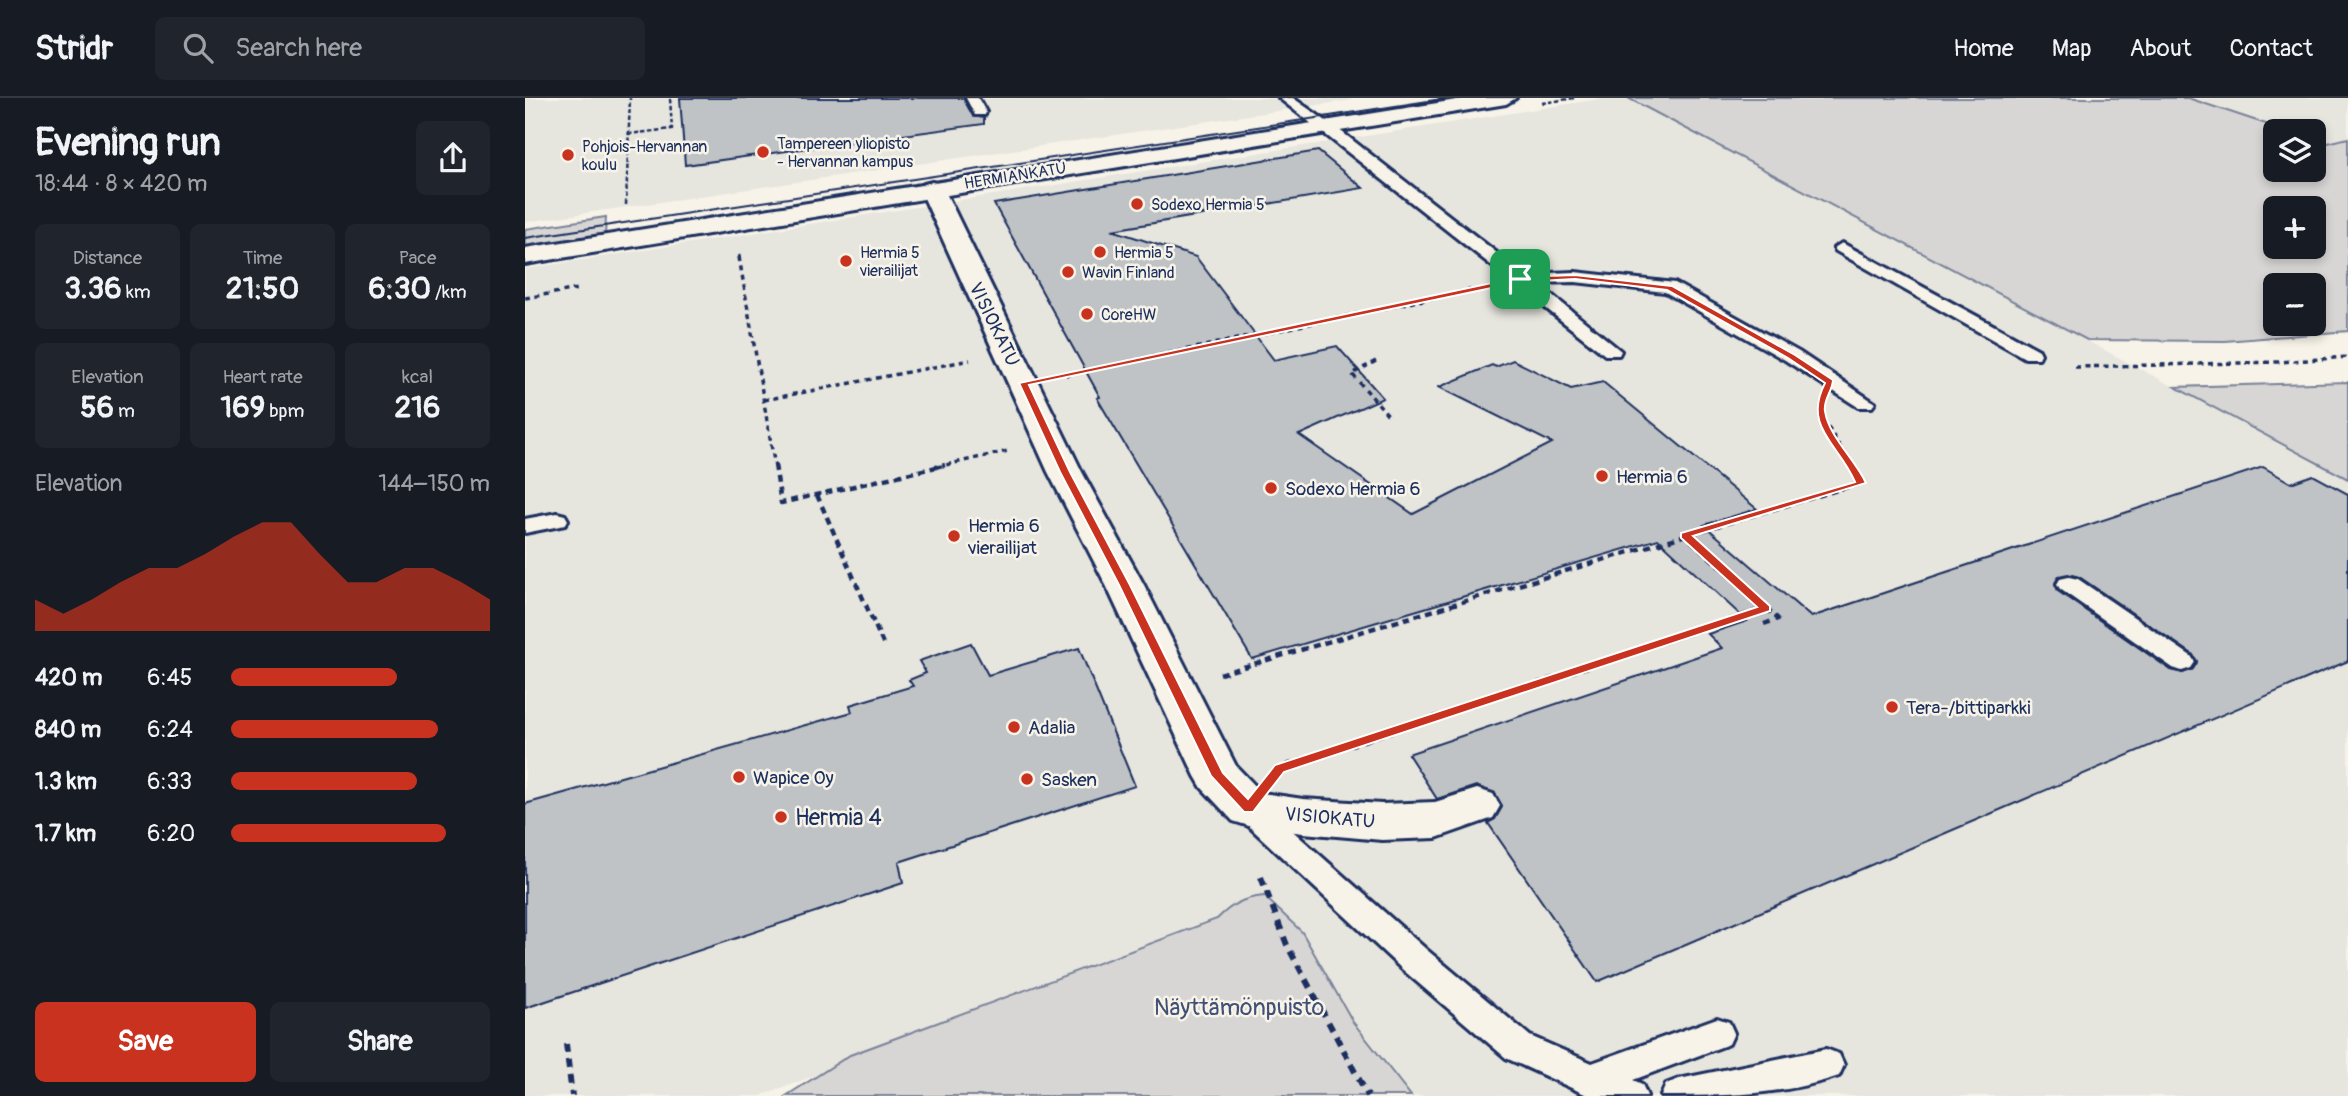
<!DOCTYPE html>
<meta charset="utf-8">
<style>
body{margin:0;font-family:Pangolin,sans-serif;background:#20242c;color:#f1f3f6;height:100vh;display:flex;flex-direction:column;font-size:26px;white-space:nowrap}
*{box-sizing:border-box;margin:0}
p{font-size:23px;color:#9ea1a6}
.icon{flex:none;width:38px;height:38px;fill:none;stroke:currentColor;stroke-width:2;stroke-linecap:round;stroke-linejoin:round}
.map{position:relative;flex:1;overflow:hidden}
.details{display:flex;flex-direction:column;background:#171b24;width:525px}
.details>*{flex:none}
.fabs{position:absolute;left:1738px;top:21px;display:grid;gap:14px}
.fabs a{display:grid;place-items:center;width:63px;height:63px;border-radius:10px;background:#171b24;box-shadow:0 4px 10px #0003;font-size:35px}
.pin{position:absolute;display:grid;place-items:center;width:60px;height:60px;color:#fff;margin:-30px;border-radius:14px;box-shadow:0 4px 10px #0006}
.round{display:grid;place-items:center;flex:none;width:74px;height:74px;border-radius:10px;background:#20242c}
.summary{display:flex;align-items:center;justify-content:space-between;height:119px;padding:0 35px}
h1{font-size:38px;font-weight:700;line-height:52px}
.metrics{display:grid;grid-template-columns:repeat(3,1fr);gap:10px;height:119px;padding:7px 35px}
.metrics div{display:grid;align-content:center;border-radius:10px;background:#20242c;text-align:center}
.metrics b{font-size:30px;font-weight:700}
.metrics small{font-size:19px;font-weight:400}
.metrics p{font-size:19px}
.chart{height:196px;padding:14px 35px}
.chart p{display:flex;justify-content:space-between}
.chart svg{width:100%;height:126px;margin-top:7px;fill:#c8321e;opacity:.7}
.cta{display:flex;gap:14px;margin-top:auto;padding:14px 35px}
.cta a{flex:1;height:80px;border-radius:10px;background:#c8321e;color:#fff;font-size:28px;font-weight:700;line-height:80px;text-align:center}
.cta a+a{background:#20242c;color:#f1f3f6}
ul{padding:0 35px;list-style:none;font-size:23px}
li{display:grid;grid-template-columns:112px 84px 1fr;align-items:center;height:52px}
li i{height:18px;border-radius:9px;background:#c8321e}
header{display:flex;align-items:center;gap:42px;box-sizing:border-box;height:98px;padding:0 35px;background:#171b24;border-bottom:2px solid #363941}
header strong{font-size:33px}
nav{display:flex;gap:38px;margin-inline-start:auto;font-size:24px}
.search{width:490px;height:63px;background:#20242c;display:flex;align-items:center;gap:18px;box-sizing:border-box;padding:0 24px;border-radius:10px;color:#9ea1a6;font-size:26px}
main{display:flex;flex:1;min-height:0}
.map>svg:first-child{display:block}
.built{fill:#e6e5de}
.green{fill:#d7d6d4;stroke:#798299;stroke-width:2;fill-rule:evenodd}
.building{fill:#c0c3c5;stroke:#1b2f5e;stroke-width:2;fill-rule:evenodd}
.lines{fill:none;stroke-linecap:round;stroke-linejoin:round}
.service-casing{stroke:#1b2f5e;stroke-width:6}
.minor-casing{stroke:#1b2f5e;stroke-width:6}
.tertiary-casing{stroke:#1b2f5e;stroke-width:6}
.path-far3{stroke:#1b2f5e;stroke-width:2.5;stroke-dasharray:4.5 2.5;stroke-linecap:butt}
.path-far2{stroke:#1b2f5e;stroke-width:3.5;stroke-dasharray:5 4.5;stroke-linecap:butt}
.path-far1{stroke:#1b2f5e;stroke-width:4.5;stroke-dasharray:7 5;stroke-linecap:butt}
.path{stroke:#1b2f5e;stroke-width:6;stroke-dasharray:9 7;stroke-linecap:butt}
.service{fill:#f7f3e8;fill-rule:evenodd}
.minor{fill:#f7f3e8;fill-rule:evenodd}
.tertiary{fill:#f7f3e8;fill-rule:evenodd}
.tram{stroke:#1b2f5e;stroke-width:2}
.route{fill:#c8321e;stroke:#fff;stroke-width:2;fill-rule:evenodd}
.poi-dot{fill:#c8321e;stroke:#f7f3e8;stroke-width:2.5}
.labels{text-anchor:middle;stroke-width:5;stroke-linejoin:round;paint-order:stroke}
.far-poi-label{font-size:16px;fill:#1b2f5e;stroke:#f7f3e8;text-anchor:start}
.far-street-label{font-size:16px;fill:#1b2f5e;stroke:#f7f3e8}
.street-label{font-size:19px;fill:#1b2f5e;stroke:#f7f3e8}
.poi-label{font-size:19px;fill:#1b2f5e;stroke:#f7f3e8;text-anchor:start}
.near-poi-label{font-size:23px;fill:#1b2f5e;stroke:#f7f3e8;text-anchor:start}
.near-park-label{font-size:23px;fill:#415076;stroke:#f7f3e8}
</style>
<header>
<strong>Stridr</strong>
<div class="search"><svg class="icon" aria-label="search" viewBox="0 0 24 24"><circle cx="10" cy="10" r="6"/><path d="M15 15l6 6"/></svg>Search here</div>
<nav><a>Home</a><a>Map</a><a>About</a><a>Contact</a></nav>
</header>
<main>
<section class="details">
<div class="summary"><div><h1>Evening run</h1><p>18:44 · 8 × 420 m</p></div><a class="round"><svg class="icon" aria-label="share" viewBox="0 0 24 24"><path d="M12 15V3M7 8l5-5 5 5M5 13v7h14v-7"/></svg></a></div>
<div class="metrics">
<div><p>Distance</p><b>3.36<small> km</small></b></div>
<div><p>Time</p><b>21:50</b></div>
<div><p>Pace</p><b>6:30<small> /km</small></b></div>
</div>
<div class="metrics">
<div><p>Elevation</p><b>56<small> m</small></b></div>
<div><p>Heart rate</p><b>169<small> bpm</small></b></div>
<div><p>kcal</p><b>216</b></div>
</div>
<div class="chart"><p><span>Elevation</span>144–150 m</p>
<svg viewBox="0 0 160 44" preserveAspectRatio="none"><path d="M0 44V33L10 38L20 33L30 27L40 22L50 22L60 17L70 11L80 6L90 6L100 17L110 27L120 27L130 22L140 22L150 27L160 33V44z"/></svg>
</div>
<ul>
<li><b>420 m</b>6:45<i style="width:64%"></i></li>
<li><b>840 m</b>6:24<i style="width:80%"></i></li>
<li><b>1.3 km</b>6:33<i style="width:72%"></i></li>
<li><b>1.7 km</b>6:20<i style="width:83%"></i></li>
</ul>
<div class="cta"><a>Save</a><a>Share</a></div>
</section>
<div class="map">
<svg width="1823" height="998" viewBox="0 0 1823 998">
<rect width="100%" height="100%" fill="#f7f3e8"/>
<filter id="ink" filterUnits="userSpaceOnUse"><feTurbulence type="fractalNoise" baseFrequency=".0143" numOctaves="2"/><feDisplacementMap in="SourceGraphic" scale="14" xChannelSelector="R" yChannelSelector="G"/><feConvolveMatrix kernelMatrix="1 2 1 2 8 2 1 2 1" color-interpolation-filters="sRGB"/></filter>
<g filter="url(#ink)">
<g class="built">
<path d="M0,0H824L827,2L0,124Z"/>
<path d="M1081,0H1103L1823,381V998H886L828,924L709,821L235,998H0V171Z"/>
<path d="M1663,0H1823V40L1799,46L1789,42L1788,33H1762Z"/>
</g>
<g class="green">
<path d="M1103,0H1663L1762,33H1750V72H1788L1789,42L1799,46L1823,40V233L1700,243L1562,242ZM1750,110H1788V149H1750ZM1750,187H1788V226H1750Z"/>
<path d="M81,119L80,139L0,151V131Z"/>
<path d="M1823,284V381L1650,289Z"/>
<path d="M739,798L777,834L828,924L886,998H261L325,957L692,821C707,806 718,800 739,798Z"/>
</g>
<g class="building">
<path d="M155,0H438L448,18L459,20V26L160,67Z"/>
<path d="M793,53L838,90L587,132L671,159L749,262L812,248L858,300L774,337L888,416L1027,345L914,289L967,267L971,269L988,262L1046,291L1078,284L1232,411L1179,427L1286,519L1738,369L1766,385L1788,377L1823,396V563L1072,884L963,725L970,721L977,709L970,695L951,688L912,701L883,656L1197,550L1183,536L1222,523L1133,441L727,561L572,300L575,299L469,106ZM1543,476L1554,479L1667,556L1672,563L1668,571L1658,575L1646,572L1533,493L1530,485L1534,478Z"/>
<path d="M446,545L463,577L554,550L610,688L374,764L378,785L0,910V706L327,614L325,607L388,588L384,582L401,575L394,563Z"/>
</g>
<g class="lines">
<defs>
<g id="service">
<path d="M441,0H453L461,14L460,17H450Z"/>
<path d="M754,0H768L817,34L999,176L1050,174L1150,185L1274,254L1350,305L1347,309H1333L1260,262L1140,194L1050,184L1012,185L1096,253L1094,257H1080Z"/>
<path d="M1317,145L1514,252L1516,256L1514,260H1500L1311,153L1309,150Z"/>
<path d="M32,415L40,417L43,422L40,427L0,435V421Z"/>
<path d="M1544,479L1553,481L1666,558L1670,564L1666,570L1657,573L1648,570L1535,491L1532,486L1535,481Z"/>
<path d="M724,700L734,703L902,852L1005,938L1067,965L1192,920L1204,924L1209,935L1204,946L1108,982L1117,986L1122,998H1064L981,960L878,872L714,719L709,711L714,703Z"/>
<path d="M1301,951L1314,956L1319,967L1314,978C1256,998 1196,998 1136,998L1141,986L1154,981Z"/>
</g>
<path id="minor" d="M407,84L415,86L419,91L557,374L619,487L711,668L737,695L778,701L857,706L910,704L952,691L968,696L975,708L968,720L911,740L857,742L778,735L724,728L708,723L677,690L670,678L581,487L523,374L395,91L399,86Z"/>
<path id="tertiary" d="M944,0H991L981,6L0,166V150Z"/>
</defs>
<use href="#service" class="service-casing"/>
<use href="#minor" class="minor-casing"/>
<use href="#tertiary" class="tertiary-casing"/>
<g class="path-far3">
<path d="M1017,5L1050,0"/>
<path d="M103,36L147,31L145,0"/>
<path d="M101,107L105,0"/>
<path d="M214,157L215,160"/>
</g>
<g class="path-far2">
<path d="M214,159L250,369"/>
<path d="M0,200L53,191"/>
<path d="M851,263L827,276L864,318"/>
<path d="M1550,269L1754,264L1823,259"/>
<path d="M541,277L950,191"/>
<path d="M239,302L445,262"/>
<path d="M1298,321L1327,369"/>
<path d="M412,369L483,353"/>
</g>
<g class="path-far1">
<path d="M250,367L256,405L420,367"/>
<path d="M292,397L360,550"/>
<path d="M1239,526L1253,521L1241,510"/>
<path d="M695,576L1336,385L1326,367"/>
<path d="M840,642L1241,510L1160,437"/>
</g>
<g class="path">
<path d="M761,668L845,640"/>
<path d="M736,779L762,847L843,998"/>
<path d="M41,946L47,998"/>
</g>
<use href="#service" class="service"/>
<use href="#minor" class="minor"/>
<use href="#tertiary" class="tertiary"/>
<path class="tram" d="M0,140L923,0"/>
</g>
</g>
<path class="route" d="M1050,177L1147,188L1270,257L1308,282C1308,292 1298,302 1300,313C1304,339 1330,361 1341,385L1168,438L1245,508V513L759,674L728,714H719L686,678L594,487L535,374L494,285L995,179ZM1050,181L1142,192L1263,260L1300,285C1277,329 1314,346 1330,384L1156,435V440L1232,509L750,667L723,701L698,675L605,487L545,374L504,287L995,184Z"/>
<g class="poi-dot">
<circle cx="238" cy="54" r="7"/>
<circle cx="43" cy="57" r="7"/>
<circle cx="612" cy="106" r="7"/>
<circle cx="575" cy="154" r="7"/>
<circle cx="321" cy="163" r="7"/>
<circle cx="543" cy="174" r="7"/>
<circle cx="562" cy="216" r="7"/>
<circle cx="1077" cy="378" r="7"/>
<circle cx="746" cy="390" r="7"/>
<circle cx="429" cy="438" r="7"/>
<circle cx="1367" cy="609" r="7"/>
<circle cx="489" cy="629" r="7"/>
<circle cx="214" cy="679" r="7"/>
<circle cx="502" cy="681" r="7"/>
<circle cx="256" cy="719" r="7"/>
</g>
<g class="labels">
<g class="far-poi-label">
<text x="252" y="51">Tampereen yliopisto<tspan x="252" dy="18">- Hervannan kampus</tspan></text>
<text x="57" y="54">Pohjois-Hervannan<tspan x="57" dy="18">koulu</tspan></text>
<text x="626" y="112">Sodexo Hermia 5</text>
<text x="335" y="160">Hermia 5<tspan x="335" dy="18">vierailijat</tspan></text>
<text x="589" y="160">Hermia 5</text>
<text x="557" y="180">Wavin Finland</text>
<text x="576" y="222">CoreHW</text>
</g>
<g class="far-street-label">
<text transform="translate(490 77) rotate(-9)" y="6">HERMIANKATU</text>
</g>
<g class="street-label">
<text transform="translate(470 226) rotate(64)" y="7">VISIOKATU</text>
<text transform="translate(805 719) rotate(5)" y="7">VISIOKATU</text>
</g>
<g class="poi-label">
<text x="1091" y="385">Hermia 6</text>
<text x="760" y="397">Sodexo Hermia 6</text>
<text x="443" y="434">Hermia 6<tspan x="443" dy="22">vierailijat</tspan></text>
<text x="1381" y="616">Tera-/bittiparkki</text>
<text x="503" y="636">Adalia</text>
<text x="228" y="686">Wapice Oy</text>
<text x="516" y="688">Sasken</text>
</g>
<g class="near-poi-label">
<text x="270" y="727">Hermia 4</text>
</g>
<g class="near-park-label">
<text x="714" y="917">Näyttämönpuisto</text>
</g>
</g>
</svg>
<div class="fabs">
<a><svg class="icon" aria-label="layers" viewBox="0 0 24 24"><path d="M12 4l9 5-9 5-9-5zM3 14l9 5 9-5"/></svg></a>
<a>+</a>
<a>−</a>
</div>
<div class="pin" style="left:995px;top:181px;background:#1e9e55"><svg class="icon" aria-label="arrive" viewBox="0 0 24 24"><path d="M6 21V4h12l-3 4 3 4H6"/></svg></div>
</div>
</main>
